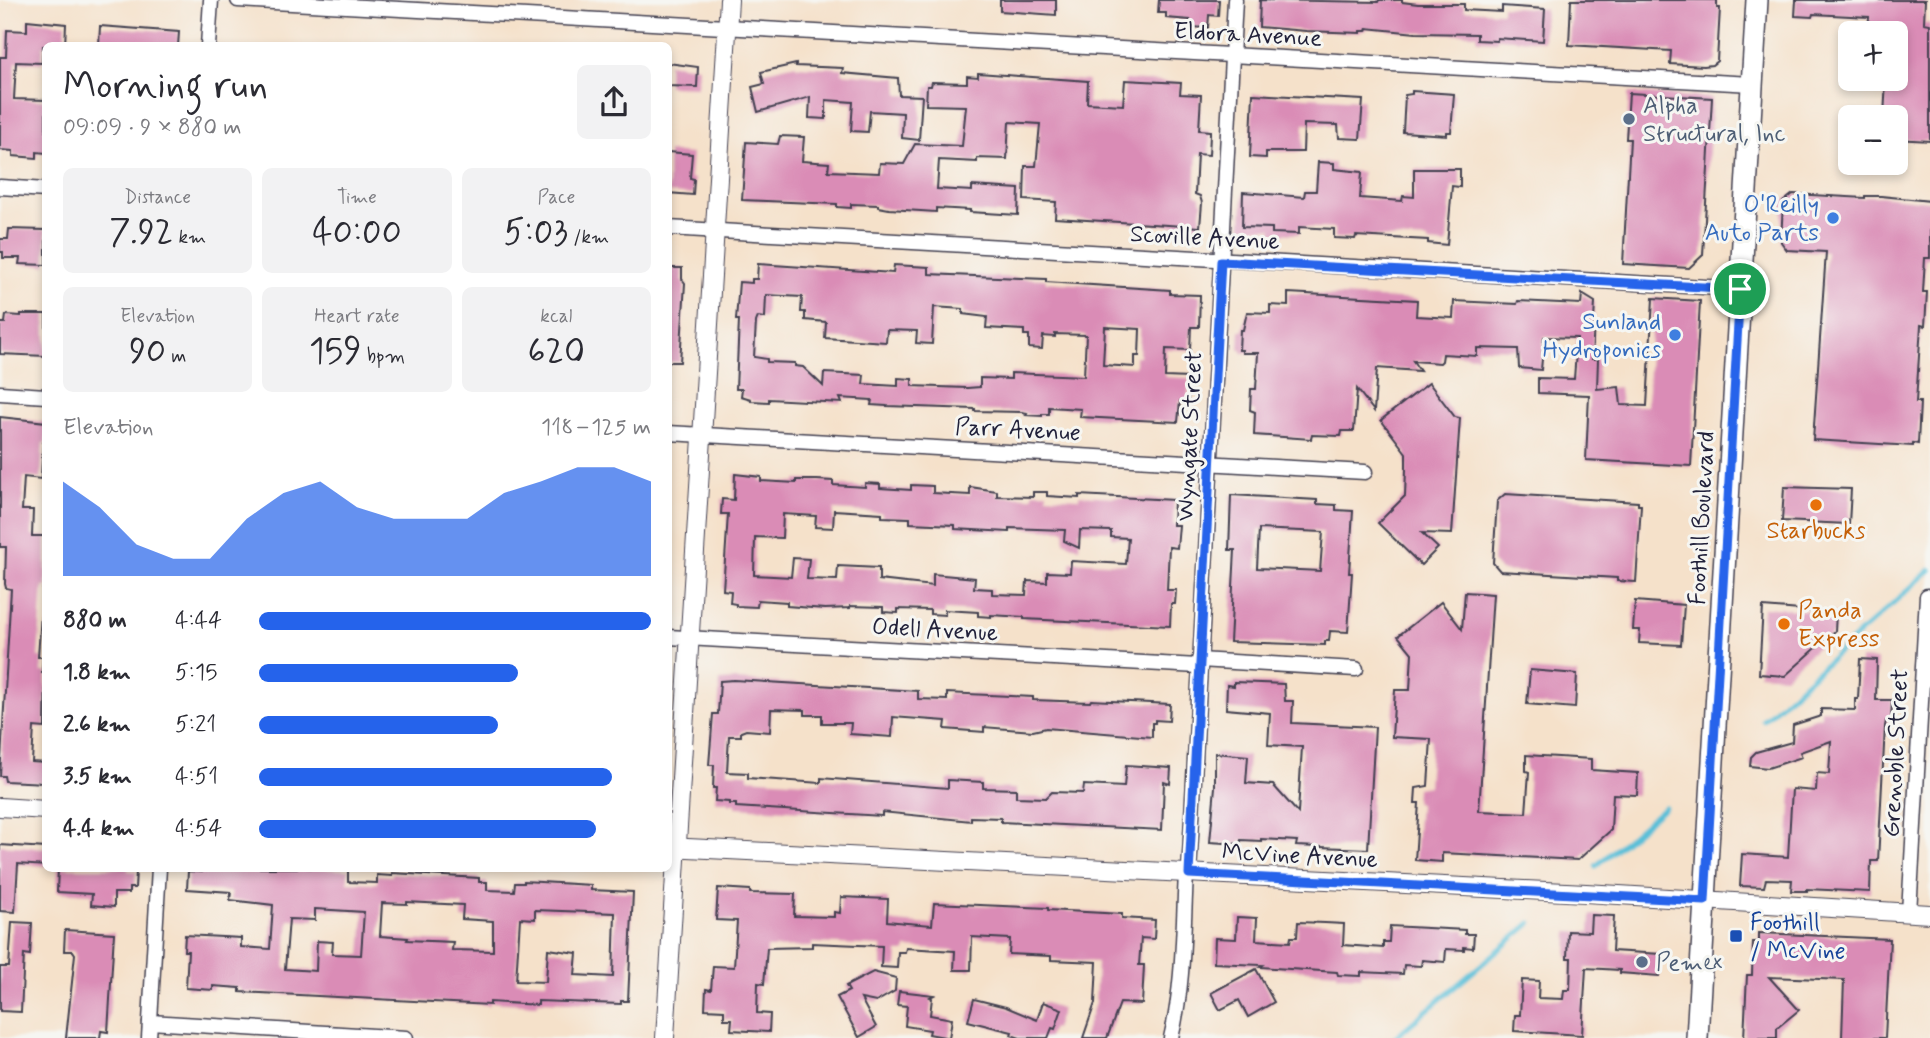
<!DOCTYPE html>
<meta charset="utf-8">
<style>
body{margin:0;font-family:Mynerve,sans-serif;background:#f2f2f3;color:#2b2b33;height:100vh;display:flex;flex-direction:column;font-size:26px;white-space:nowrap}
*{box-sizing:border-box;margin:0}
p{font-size:23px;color:#7c7c81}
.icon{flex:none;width:38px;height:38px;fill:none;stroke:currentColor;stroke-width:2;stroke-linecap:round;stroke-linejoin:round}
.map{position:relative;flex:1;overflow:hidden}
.panel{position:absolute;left:42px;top:42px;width:630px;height:830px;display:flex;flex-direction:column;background:#fff;border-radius:10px;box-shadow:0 4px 10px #0003}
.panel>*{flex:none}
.controls{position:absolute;left:1838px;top:21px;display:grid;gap:14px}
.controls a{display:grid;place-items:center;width:70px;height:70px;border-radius:10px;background:#fff;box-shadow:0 4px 10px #0003;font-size:35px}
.pin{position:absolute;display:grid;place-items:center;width:60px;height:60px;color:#fff;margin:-30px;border:4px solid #fff;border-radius:50%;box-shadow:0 2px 7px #0007}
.round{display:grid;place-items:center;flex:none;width:74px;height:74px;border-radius:10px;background:#f2f2f3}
.summary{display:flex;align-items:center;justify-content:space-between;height:119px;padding:0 21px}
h1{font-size:38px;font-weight:600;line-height:52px}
.figures{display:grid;grid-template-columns:repeat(3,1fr);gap:10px;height:119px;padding:7px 21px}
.figures div{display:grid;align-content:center;border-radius:10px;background:#f2f2f3;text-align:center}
.figures b{font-size:35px;font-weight:600}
.figures small{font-size:19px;font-weight:400}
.figures p{font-size:19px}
.chart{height:196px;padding:14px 21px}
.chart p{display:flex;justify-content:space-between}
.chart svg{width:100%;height:126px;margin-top:7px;fill:#2563eb;opacity:.7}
ul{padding:0 21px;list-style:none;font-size:23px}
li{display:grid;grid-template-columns:112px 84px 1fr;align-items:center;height:52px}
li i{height:18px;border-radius:9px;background:#2563eb}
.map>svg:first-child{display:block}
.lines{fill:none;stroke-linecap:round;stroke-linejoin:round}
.stream{stroke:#5abfd8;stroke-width:5}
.building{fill:#da8cb6;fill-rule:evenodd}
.minor-casing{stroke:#423f50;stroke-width:17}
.tertiary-casing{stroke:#423f50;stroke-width:20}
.primary-casing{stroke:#423f50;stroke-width:24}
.minor{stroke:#fff;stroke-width:14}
.tertiary{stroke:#fff;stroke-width:18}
.primary{stroke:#fff;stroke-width:21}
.route-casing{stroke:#fff;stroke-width:14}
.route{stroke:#2563eb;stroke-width:9}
.service-dot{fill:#5c6f8a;stroke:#f6f6f2;stroke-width:2.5}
.shop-dot{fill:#3f7fe0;stroke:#f6f6f2;stroke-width:2.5}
.food-dot{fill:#e8710a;stroke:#f6f6f2;stroke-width:2.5}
.transit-dot{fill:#1a4fb4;stroke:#f6f6f2;stroke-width:2.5}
.labels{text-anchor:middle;stroke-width:6;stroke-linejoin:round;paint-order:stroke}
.street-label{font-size:24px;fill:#22223b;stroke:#f6f6f2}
.service-label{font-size:24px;fill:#4e5e75;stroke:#f6f6f2;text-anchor:start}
.shop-label{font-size:24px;fill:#366cbe;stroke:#f6f6f2;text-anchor:end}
.food-label{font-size:24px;fill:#c56008;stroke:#f6f6f2}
.transit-label{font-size:24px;fill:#164399;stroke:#f6f6f2;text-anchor:start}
</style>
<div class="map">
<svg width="1930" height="1038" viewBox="0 0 1930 1038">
<rect width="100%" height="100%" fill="#f6f6f2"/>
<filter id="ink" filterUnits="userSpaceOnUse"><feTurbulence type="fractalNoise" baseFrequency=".0143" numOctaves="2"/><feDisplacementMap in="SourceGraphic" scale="14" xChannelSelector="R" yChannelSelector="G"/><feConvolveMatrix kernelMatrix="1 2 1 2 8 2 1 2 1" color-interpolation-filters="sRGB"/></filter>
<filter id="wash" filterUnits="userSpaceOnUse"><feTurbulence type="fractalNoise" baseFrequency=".00686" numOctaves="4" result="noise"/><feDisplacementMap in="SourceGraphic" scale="28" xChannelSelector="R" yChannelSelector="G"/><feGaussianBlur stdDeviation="1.57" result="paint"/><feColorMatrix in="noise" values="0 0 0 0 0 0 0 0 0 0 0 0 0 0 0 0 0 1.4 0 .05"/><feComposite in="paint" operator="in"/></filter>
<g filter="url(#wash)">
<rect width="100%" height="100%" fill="#f5e1ca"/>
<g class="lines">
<g class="stream">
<path d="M1763,720L1930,570"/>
<path d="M1596,866L1665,807"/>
<path d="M1394,1038L1531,923"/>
</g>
</g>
<g id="blocks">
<g class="building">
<path d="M1000,0H1056V15L1000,11Z"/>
<path d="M1159,0H1219L1218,16L1209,15L1208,28L1190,27V20L1166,18V13H1158Z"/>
<path d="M1260,0L1378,2L1379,0H1402V2L1418,4H1464V10L1502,12V6L1545,9L1543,41L1497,38V41L1477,40V34L1416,33L1367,28L1366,31H1361V33L1306,31L1259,27Z"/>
<path d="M1571,0H1717V8H1720L1717,61L1712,65L1704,66L1670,64L1671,51L1569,45Z"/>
<path d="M1796,0H1925L1924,23L1930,24V141L1895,139V117H1884L1886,79H1895V33H1868L1869,17L1813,14L1812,17L1795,16Z"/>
<path d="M27,20L66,24L65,46H43L42,63L16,62L14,99L46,100V153L37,152V158L13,156V151L0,150V57H6L7,30L27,31Z"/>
<path d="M100,26L179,32L178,46H99Z"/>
<path d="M668,63L698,67L697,87L668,86Z"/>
<path d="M796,64V66L843,68L842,73L898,78L899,95L922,96L919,140L902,138L903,113L870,111L868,132L851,131L853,102L826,100V119L809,118L810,97L758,112L752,87L764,84L761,72Z"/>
<path d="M978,73L1088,81L1087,103L1123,105L1125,80L1181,83L1180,94L1201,95L1199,130L1210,131V135L1209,155L1197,154L1195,194L1200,196L1202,203L1200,227L1055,218L1056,202L1024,200L1025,166H1036L1040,124L1009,122L1007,159L977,158V162L939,160L937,189L972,191V186L1019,189L1018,215L970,212V210L936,208V212L889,209L878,207V205L851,204V208L837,207V204L742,200L746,142L778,144L780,136L804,137L802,161L829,163L828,171L879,173L880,163L904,164L915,144L962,146L966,106L926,105L927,86H931L932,82L967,83V76L978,77Z"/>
<path d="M1412,91L1454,94L1451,132H1447V135L1403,132L1405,95L1412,94Z"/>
<path d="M1629,93L1712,98L1703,255L1689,268L1623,264L1630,139H1626Z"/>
<path d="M1253,94L1363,100L1360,139L1339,138L1338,125L1304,124L1303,152H1266V158L1250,157Z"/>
<path d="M668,152L692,154L690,178L694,179L693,195L668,193Z"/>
<path d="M1318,162L1334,163V169L1362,172L1360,198L1402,201L1403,196L1414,197V169H1460V187L1452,186L1447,245L1428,243V240L1356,236L1355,239L1334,238V229L1299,227V234L1272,233V228L1242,227L1243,192L1304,197L1305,191H1316Z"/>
<path d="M1793,194L1865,198V196H1881L1930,201V258H1925L1923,292H1927L1925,326L1921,325L1916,402H1920L1918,444L1913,443V446L1813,440L1826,252L1787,250L1781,242L1783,202Z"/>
<path d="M9,229L46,230V265L19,264L20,258H3V252H0V239H8Z"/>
<path d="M758,264L893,273L894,265L929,267V274L1046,279V282L1170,290V294L1200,295L1199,327H1191L1190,350L1166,349L1165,377L1189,378L1188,402L1180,401L1178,422L1080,417L1081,409L1049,407V414H1042V416L1026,415L1027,413L1022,412L975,411V409L887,406L871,405L872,400L840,398L842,403L769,399V402L751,401V399L741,396L742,389H736L739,320H736L739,282L752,283V279H757ZM766,295L802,297L801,312H805V320L826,322L825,338L886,342L887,330L917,331L916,343L932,344L934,307L963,309V314L987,317L986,328L1024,330V335H1029V348L1042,349L1043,336L1055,337V334L1086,335L1084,376L1011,373V379L980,378V387L967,388L912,386V379L898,378V386L863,384L864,375L824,373L823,386L803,367L795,366V363L767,362V359L754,357L756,322L758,317L765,318ZM1105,327L1140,329L1139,356H1135V367L1103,365Z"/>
<path d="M668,268H682V279L685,283L680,362H668Z"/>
<path d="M1288,293L1417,300L1416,316L1453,318L1454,301L1517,304L1518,301L1581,304L1582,294L1595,302L1592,359H1598L1597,389L1619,387L1621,405L1647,406L1653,298L1700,301L1691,466L1586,460L1589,395L1538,393V378L1574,379L1577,338L1544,337L1541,370L1519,368L1518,349L1477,348V356L1443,354L1442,361L1440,363L1413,361L1420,371L1377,368L1374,411L1357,389L1354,431H1342L1341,436L1312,435L1311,439L1254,435L1255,412L1250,410L1251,389H1256L1258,353H1242V350H1239L1240,330H1243L1247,312L1270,313V305L1288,306Z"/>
<path d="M21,314H46V356L0,354V323H5L6,315L21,316Z"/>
<path d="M1429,383L1455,417L1460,418L1452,534L1422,533L1438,548L1421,565L1378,523L1405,496L1406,469V453L1381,420Z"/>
<path d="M0,417L46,422V443H43L41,479L24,477L22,510H33L32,536H46V587H43L38,657H43L42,672H46L45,728L34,727L32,762L46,763V783L5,781L4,776H0L11,589L6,588L5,584L6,547H0Z"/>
<path d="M735,474L761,477V481L796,483V480H817L833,481V485L865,487V483L880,484V488L911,490V485L933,486V493L970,495V487L997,491V496L1033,497V492H1047V496L1079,498V495L1174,500L1173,525H1179L1177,548L1169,547L1167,590H1176L1175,604H1171L1170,626L1024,619V617L991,615V617L978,616V612L945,610V615L930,614V610L898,609V613L883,612V607L850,606V608L825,609L787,606V602L758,600L757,607L736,606V604L730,603L731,591L723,590L728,514H721L722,499L734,500ZM834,510L882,513V517L910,518V523L955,525V529L1009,532V528L1065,530L1064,541L1079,548L1080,530L1111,531V537L1128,538L1126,564L1071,561L1070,573L1047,572V582L1027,581L1026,595L992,594V589L974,588L975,578L933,574V586L879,580V568L838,566L837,580L807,579L809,559L793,558L791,577L754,575L755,537L782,538L783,514L816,516L815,527L833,528Z"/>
<path d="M1784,487L1851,489L1849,524L1782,521Z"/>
<path d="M1505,494L1638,502V505H1641L1636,582L1617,581V578L1500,571L1493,563L1497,501Z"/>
<path d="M1231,495L1317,500V504L1336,505V510L1353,511L1349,573H1352L1348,632L1330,631L1329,641H1325V645L1230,642L1235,550H1229ZM1259,529L1323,532L1320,571L1257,568Z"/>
<path d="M1465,592L1493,594L1479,811L1526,813L1529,772L1526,771V755L1591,759V770L1638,773L1637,795L1613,794L1611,830L1578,860L1442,853V862L1415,860L1419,803H1415L1416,788L1428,786L1431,739L1392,737L1395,690H1410L1412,653L1398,636L1441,602L1462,629Z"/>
<path d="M1635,601L1684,605L1681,645L1639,643L1640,630H1633Z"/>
<path d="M1763,607L1836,613L1835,631L1785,676L1759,674Z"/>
<path d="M1860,659L1877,660L1876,700H1892L1891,721H1886L1885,726L1878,861H1871L1870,892L1807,889V891H1791L1792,880L1766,879L1764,887L1740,886L1742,854L1788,857L1792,789L1816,791L1817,773L1829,774L1831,741L1800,752L1802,757L1768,768L1750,766L1751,757L1756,752L1792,742L1793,725L1821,716V709L1855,710V699H1858Z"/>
<path d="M1530,670L1577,674L1575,708L1527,704Z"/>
<path d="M734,680L918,691V699L947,700V693L1033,697V700L1060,701L1090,702L1091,700L1170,704L1169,721L1155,720V723H1152V737L1046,728L1033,731L984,727V732L945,729L946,721L893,717L892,737L850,734L851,723H822V715H805V710L771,709L770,732L746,730L741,732V736H729L727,772L748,773V778L821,783V778L948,788V780L983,782V788L1016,789V797L1046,798L1052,792L1083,793L1084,785L1124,787L1126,765L1171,768L1170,784L1164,782L1162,830L1001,822V818L971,817V821L882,812V816L768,809L736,807V804H729V802L715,801L716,788H713L714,765H709L713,714H718L720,681Z"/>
<path d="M1234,682L1284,684L1285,701H1293L1292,723L1375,727L1368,849L1296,846L1297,841L1261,839V841L1241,840L1240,844L1210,842L1215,787V753L1248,756L1246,783L1273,785L1298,813L1302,747L1268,745L1270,713L1226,709L1227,685L1234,686Z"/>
<path d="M0,845L46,848V866L18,864L15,912L0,911Z"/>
<path d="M58,868H128V871H136L135,888H129V893H114V907L91,905L92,894L57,892Z"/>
<path d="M202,868H306L348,870V882L377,883V875L392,876V873L479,878V882H487V890L514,891L515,883H524V881L591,885V890L633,892L628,1001H621V1004L538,1001V1005L490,1002V1005L240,992V988L213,986V990L186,988L188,951H184L185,935L241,938V947L270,949L273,905L230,900L231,892L187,889L188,871L202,872ZM407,902L463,905L462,919L493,921V951L452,950L453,942L407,940L408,938L380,936L382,903L407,904ZM315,909L364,912L361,955L332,954L333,942L317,941L316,971L285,969L289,919L315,920ZM535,910L615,913L613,977L575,975L577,953L548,949L546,982L516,981L520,918L535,919Z"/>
<path d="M718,888L750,890V893L795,894L794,916L834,917V912L840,913L841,897L888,899L887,921L907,923L932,925L934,903L1048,908V910L1122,914V918L1155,920L1154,939L1141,938L1139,965H1144L1142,1004L1120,1003L1107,1038H1083L1095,1003L1097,962L1051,960V956L1009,954L1010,939L972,937L971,970H954L955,951L906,948L905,952H898L897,968L881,967L882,946L812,943V947L767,948L764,984L758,983L757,1013L770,1014L769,1032L731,1030L732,1019H724V1010L705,1009L706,989L711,990L713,966L734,967L737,921L716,920Z"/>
<path d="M1591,915L1614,916L1612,951L1661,954L1659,976L1620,973V970L1586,968L1582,1035L1514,1031L1515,1015H1520L1522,980L1539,981L1538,998L1563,999L1564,990H1570L1571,958H1567L1568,931L1590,932Z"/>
<path d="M1237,917L1257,918L1256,940L1290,942L1291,937H1297L1298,922L1325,923L1344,924L1343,945L1383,948V942H1389L1390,926L1465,930V934H1474L1473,948L1464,947V950L1446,949L1445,962L1422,960L1421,966L1404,965L1403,974L1361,972V976L1338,975L1337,972L1260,967L1263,965L1214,963L1215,938L1236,939Z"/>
<path d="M12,922L32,923L30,955L24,954L21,1012L0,1011V967H9Z"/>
<path d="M65,930L114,933L108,1032L101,1031L100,1038H66L75,954L73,951H64Z"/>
<path d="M1759,933L1890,939L1885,1038H1842L1844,980L1769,977L1799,1010L1777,1028V1038H1744L1747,975H1752L1753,942H1759Z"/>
<path d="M1256,969L1274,1002L1248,1017L1239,1000L1220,1010L1211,993Z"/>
<path d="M873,972L896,978L895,991L876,1002L861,999L876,1027L859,1037L837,997L849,991L846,986Z"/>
<path d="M899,991L934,995L930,997L932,998L930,1015L952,1019L949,1038L929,1034L930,1030L905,1026L907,1006L897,1005Z"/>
<path d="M974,999L1006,1007L1037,1020L1043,1002L1062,1009L1055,1029L1052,1028L1048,1038H1020L1011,1035L1012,1032L968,1021Z"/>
</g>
</g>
</g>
<g filter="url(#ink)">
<use href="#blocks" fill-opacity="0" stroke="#423f50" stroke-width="2"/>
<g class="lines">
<defs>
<g id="minor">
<path d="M238,0L1752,84"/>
<path d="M208,46L211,0"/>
<path d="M0,187L46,190"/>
<path d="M668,228L1740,289"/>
<path d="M0,393L46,396"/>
<path d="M668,433L1365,472"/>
<path d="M668,637L1198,666"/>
<path d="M1199,660L1356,669"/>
<path d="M1189,874L1235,0"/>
<path d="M1909,913L1927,596"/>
<path d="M150,1022L406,1038"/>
<path d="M149,1038L159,868"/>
<path d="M1171,1038C1184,984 1183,929 1186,874"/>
</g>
<g id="tertiary">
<path d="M0,807L46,810"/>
<path d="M668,847L1586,893L1930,914"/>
<path d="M665,1038L729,0"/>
</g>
<path id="primary" d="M1697,1038L1757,0"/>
</defs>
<use href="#minor" class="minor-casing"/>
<use href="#tertiary" class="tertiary-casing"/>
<use href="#primary" class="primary-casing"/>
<use href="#minor" class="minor"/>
<use href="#tertiary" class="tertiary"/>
<use href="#primary" class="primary"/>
</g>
</g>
<g class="lines" filter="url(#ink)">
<defs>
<path id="route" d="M1221,261L1740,289L1705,901L1189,874Z"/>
</defs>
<use href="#route" class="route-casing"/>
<use href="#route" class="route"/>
</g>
<g class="service-dot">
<circle cx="1629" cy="119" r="7"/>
<circle cx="1642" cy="962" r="7"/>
</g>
<g class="shop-dot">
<circle cx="1833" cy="218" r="7"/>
<circle cx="1675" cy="335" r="7"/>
</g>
<g class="food-dot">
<circle cx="1816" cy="505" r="7"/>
<circle cx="1784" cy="624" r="7"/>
</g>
<rect class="transit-dot" x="1729" y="929" width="14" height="14" rx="3.5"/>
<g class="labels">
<g class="street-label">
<text transform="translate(1248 34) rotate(3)" y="8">Eldora Avenue</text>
<text transform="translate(1205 237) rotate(3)" y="8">Scoville Avenue</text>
<text transform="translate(1018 429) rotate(3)" y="8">Parr Avenue</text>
<text transform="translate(1189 436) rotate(-87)" y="8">Wyngate Street</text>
<text transform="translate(1701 518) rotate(-87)" y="8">Foothill Boulevard</text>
<text transform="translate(935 629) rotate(3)" y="8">Odell Avenue</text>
<text transform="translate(1895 753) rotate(-87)" y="8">Grenoble Street</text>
<text transform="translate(1300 855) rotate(3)" y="8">McVine Avenue</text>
</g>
<g class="service-label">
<text x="1643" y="113">Alpha<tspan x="1643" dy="28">Structural, Inc</tspan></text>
<text x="1656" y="970">Pemex</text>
</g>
<g class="shop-label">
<text x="1819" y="212">O'Reilly<tspan x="1819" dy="28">Auto Parts</tspan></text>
<text x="1661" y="329">Sunland<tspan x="1661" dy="28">Hydroponics</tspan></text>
</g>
<g class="food-label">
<text x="1816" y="538">Starbucks</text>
<text x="1798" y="618" text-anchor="start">Panda<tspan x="1798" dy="28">Express</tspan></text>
</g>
<g class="transit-label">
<text x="1750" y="930">Foothill<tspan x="1750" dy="28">/ McVine</tspan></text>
</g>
</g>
</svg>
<div class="controls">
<a>+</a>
<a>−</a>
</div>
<div class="pin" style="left:1740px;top:289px;background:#1e9e55"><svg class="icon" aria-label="arrive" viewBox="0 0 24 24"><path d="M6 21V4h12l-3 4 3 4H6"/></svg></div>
<section class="panel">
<div class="summary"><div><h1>Morning run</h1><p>09:09 · 9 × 880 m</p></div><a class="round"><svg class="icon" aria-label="share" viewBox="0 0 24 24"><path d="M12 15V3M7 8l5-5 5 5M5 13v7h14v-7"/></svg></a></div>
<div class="figures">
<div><p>Distance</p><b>7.92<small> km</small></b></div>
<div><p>Time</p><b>40:00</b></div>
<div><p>Pace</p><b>5:03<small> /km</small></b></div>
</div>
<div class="figures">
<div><p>Elevation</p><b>90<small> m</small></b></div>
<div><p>Heart rate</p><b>159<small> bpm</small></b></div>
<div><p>kcal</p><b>620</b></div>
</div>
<div class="chart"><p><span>Elevation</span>118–125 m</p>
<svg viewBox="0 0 160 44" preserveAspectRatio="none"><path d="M0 44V11L10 20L20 33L30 38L40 38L50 24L60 15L70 11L80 20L90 24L100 24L110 24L120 15L130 11L140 6L150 6L160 11V44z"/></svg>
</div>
<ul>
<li><b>880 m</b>4:44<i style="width:100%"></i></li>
<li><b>1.8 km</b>5:15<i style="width:66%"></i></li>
<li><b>2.6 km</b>5:21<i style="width:61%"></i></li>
<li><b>3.5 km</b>4:51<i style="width:90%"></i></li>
<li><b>4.4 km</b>4:54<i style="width:86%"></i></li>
</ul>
</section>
</div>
